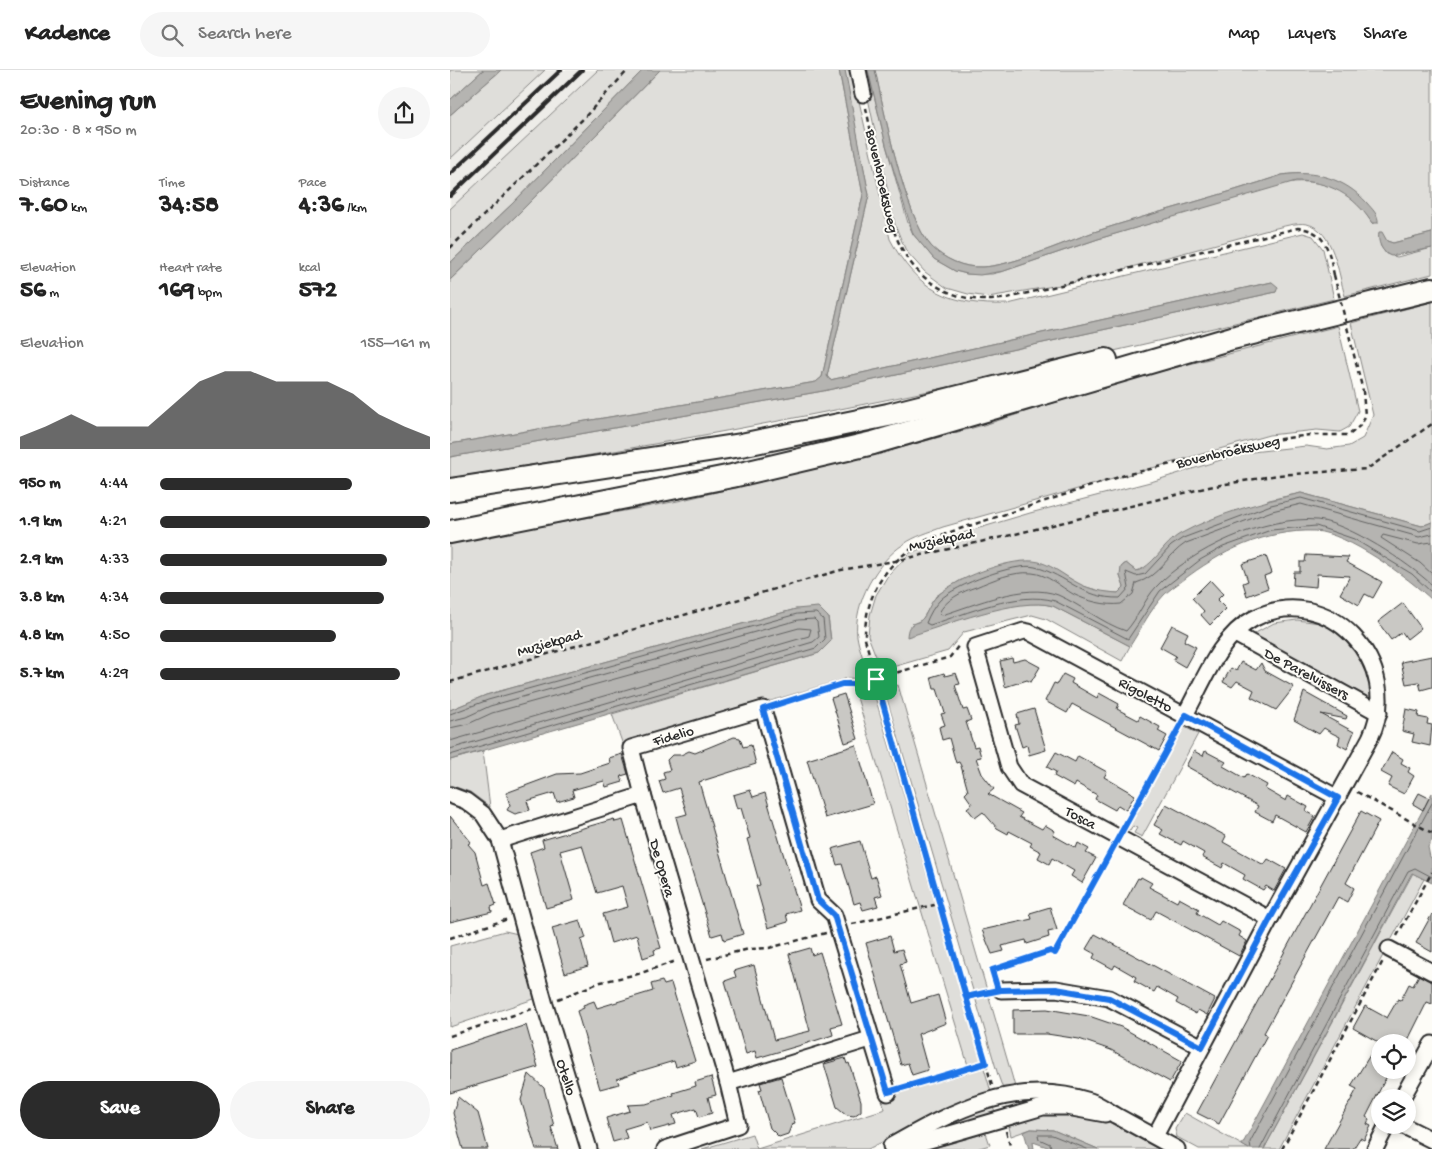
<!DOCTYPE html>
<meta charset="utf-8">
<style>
body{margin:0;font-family:"Gochi Hand",sans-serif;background:#f6f6f6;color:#222;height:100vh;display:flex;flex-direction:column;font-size:19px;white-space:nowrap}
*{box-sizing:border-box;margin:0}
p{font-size:16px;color:#767676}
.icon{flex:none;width:28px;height:28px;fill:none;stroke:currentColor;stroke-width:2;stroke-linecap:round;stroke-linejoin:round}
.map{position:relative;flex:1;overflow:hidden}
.side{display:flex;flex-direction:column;background:#fff;width:450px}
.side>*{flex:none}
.buttons{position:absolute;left:921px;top:964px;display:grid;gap:10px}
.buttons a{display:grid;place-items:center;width:45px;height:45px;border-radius:50%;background:#fff;box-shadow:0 2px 8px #0003;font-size:25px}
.pin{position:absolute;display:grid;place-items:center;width:42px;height:42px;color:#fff;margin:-21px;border-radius:10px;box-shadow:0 2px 8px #0006}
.round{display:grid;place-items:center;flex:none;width:52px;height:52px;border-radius:26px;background:#f6f6f6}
.summary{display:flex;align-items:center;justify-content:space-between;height:85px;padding:0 20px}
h1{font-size:28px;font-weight:700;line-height:38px}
.stats{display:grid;grid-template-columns:repeat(3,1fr);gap:8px;height:85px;padding:5px 20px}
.stats div{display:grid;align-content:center}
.stats b{font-size:25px;font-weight:700}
.stats small{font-size:14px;font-weight:400}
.stats p{font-size:14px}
.chart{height:140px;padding:10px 20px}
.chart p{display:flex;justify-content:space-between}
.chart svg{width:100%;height:90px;margin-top:5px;fill:#2b2b2b;opacity:.7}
.button{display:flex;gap:10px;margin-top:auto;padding:10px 20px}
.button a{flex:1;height:58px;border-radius:30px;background:#2b2b2b;color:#fff;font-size:20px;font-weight:700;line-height:58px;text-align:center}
.button a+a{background:#f6f6f6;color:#222}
ul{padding:0 20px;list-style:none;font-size:16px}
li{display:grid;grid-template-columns:80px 60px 1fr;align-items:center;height:38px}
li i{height:12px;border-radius:6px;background:#2b2b2b}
header{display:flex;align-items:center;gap:30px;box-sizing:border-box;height:70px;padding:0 25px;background:#fff;border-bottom:1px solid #e0e0e0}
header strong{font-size:24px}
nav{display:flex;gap:28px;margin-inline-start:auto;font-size:18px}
.search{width:350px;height:45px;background:#f6f6f6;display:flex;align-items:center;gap:12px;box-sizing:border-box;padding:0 18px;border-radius:28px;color:#767676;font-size:19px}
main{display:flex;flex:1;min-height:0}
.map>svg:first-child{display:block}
.built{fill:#edece8}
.green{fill:#dfdeda;stroke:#858482}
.water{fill:#b5b4b1;stroke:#7e7d7b}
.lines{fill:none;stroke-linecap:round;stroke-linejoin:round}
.shore{stroke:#626261;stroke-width:1}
.building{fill:#c9c8c4;stroke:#2b2b2b}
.minor-casing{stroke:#2b2b2b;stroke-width:19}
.highway-casing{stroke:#2b2b2b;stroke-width:26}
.path{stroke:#2b2b2b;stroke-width:2.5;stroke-dasharray:5 4;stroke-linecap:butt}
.minor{stroke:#fdfcf7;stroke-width:15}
.highway{stroke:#fdfcf7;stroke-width:22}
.rail{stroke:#2b2b2b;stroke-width:4}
.path-bridge{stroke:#2b2b2b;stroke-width:2.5;stroke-dasharray:5 4;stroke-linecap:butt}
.route-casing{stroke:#fff;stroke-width:10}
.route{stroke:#1a73e8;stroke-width:6}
.labels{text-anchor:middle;stroke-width:4;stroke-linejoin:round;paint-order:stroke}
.street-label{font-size:15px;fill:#2b2b2b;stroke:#fdfcf7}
</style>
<header>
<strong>Kadence</strong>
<div class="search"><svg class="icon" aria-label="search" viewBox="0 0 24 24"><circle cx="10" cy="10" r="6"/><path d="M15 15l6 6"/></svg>Search here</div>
<nav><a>Map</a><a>Layers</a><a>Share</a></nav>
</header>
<main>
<section class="side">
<div class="summary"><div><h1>Evening run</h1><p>20:30 · 8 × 950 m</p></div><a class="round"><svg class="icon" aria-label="share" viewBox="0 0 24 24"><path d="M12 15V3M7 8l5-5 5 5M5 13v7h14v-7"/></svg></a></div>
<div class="stats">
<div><p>Distance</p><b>7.60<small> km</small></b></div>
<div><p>Time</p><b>34:58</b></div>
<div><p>Pace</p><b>4:36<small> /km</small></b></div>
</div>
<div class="stats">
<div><p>Elevation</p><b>56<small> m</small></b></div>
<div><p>Heart rate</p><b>169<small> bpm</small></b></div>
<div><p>kcal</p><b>572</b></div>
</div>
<div class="chart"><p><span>Elevation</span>155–161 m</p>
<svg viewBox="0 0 160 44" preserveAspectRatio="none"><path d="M0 44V38L10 33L20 27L30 33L40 33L50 33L60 22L70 11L80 6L90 6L100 11L110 11L120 11L130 17L140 27L150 33L160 38V44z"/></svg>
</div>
<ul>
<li><b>950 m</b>4:44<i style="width:71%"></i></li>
<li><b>1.9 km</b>4:21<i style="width:100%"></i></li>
<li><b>2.9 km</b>4:33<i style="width:84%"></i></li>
<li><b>3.8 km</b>4:34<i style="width:83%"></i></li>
<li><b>4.8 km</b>4:50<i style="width:65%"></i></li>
<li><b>5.7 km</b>4:29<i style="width:89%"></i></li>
</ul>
<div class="button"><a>Save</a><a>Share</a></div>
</section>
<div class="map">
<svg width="982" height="1079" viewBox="0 0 982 1079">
<rect width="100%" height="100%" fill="#fdfcf7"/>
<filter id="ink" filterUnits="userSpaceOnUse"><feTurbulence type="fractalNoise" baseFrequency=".02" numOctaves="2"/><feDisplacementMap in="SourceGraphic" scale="10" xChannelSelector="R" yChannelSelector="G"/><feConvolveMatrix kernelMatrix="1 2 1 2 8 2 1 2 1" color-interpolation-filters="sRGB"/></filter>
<g filter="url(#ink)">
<path class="built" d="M95,0H148L0,139V89Z"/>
<g class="green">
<path d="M0,0H33L0,30Z"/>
<path d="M51,0H95L0,89V45Z"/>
<path d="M148,0H193L62,134L0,193V139Z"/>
<path d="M210,0H389L413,125L372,307L366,312L0,374V210L69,143Z"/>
<path d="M394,0H402L440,169C467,221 501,236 558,234L853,163L863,166L873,179L884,229C592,301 297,362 0,408V387L373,321L826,222L822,212L380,310L377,306L419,125Z"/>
<path d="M412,0H418L436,75L458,153L463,164L484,189L505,201L517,204H542L554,201L648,169L834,113C862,109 889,114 909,135C915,141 918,148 923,154L922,139C888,117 875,99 832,105C770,126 706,142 644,162C613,173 562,196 532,197C513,198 494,189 481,176C455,148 434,40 425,0H982V163L943,173L937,171L930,175L936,184L947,187L982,178V204L895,226C888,203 884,160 857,154C846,152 832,157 822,159L622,213L538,227L518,224L497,218L475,202L456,181L445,155Z"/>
<path d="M982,232V452L972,456L851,423L819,430L692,500L686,501L676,493L673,495L670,506L674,517L669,523L653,522L630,515L604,499L511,510L486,526L472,550L462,554C497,547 571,527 603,536L680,576L672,591L596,549L582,545L514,562L498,581L432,600L431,599L418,566L420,545L426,525L437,507L460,483L496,468L580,443L704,411L793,383L856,376L877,379L899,376L913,368L923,345L901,253Z"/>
<path d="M888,256L908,341L899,357L890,362L867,360L819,365L493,457C480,462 465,466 454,474C427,491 403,533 407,566C409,579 415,593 419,606L412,609L398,608L173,675L162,644L369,583L381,571L378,547L346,539L36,625L0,640V473L228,431L428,384L537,354L673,311Z"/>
<path d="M847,550L870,553L891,563L915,589L924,633L800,566L824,553Z"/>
<path d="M448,615L562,1006L565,1017L553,1019L548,1005L436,626L437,619Z"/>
<path d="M424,623L541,1022L521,1028L418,1079H252L302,1064L307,1079L435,1039L431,1027L520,1002L406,624Z"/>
<path d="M731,655L748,664L692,767L684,763L687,758L683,756L680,761L675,757Z"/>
<path d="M33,681L40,737L20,722L0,715V690Z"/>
<path d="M963,803L974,809L829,1079H814Z"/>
<path d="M55,861L68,864L87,928L0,957V876Z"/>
<path d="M537,1038H543L545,1042L495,1059L475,1063L504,1048Z"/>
<path d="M601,1042L655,1050L708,1079H648L603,1060L581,1059L561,1066L558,1052Z"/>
<path d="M735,1043L792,1075L799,1079H749L727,1067L725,1059Z"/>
<path d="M536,1063L540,1075L526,1079H481Z"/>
</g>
<g class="water">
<path d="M33,0H51L0,45V30Z"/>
<path d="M193,0H210L69,143L0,210V193L62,134Z"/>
<path d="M389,0H395L419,125L377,306L380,310L822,212L828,217L826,222L373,321L0,387V374L366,312L372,307L413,125Z"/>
<path d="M418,0H425C434,40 455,148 481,176C494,189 513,198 532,197C562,196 613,173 644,162C706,142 770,126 832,105C864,100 895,108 917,133C922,139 929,145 928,153H922C904,125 879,111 846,111L648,169L554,201L530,205L517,204L505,201L484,189L463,164L436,75Z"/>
<path d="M929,162H932L937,171L943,173L982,163V178L941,186C932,183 927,171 929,162Z"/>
<path d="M851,423L972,456L982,452V530C959,508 897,463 865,461C816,459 769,482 732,511C726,515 719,520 714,525C700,540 691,559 680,576L603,536C569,526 494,556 457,567C458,550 465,557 473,548C478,542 480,532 487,526C507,508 556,489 583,491C599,492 614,506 628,513C640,520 655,522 668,523L674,517L670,506L671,497L676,493L686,501C702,498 714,473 730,464C766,444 811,432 851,423Z"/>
<path d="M368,537L378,547L381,571L369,583L0,690V640L36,625L346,539Z"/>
<path d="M982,723V770L978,777L980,787L982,788V813L962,803L814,1079H799L792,1075Z"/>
<path d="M581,1059L603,1060L648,1079H603L583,1072L584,1079H579L574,1062Z"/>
</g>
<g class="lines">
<g class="shore">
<path d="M982,457L970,461L851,428L821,435L733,468L721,476L695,504L686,506L676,502L679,518L670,528C632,529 617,505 585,497C565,492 505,515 490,530C484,536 479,545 476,553L480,555C516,544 568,520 605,531L678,569L710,521L750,490L773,477L821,460L866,456L904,469L962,504L982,523"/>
<path d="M982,464L969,467L851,434L822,441L736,473C717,485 709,507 686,513L683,524L671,534C656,536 637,531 623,524C611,517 597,504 582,503C563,501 543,510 526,517C513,521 495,530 489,543L492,545C525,535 575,512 608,525C631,535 652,553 676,561C688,548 694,530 706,517C740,480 816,445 867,450C898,453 959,493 982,515"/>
<path d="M982,472L968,474L933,465L931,468L970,493L982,504"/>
<path d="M0,644L38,630L347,544L366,543L373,549L375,569L366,578L0,685"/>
<path d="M0,651L16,647L40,636L348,550L364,549L367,552L369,567L363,572L0,679"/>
<path d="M0,658L18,654L42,643L349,558L361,559L359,566L0,671"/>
<path d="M602,1079L600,1074L589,1069L588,1065H602L637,1079"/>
<path d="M801,1079L800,1072L982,733"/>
<path d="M810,1079L958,801L965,798L982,807"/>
</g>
</g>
<g class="building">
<path d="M856,485L899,487L896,492L932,512L923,528L915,524L909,535L890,524L900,506L867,504L866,517L843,515L844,502H850V492H855Z"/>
<path d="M816,486L822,503L814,506L818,518L797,526L793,513L798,511L792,494Z"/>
<path d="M760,510L773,524L767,530L776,539L760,555L751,545L754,541L742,528Z"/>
<path d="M953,533L971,558L957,569L952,562L941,570L928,552Z"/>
<path d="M722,555L738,563L734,571L746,577L735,597L723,590L726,586L710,577Z"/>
<path d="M982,586V617L971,620L969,612L956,614L951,592Z"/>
<path d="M562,588L563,592L575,589L590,597L581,612L577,610L555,617L550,591Z"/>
<path d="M791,592L806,600L811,593L815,601L844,617L826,640L801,627L804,620L787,611L782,617L773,612L781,598L786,601Z"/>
<path d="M494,603L495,606L506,603L510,614L505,615L513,640L517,639L521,650L516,652L524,677L528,676L531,687L526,688L532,704L544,719L538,724L572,743L569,747L592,759L595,755L605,761L603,765L626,778L628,773L639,779L636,783L646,788L632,813L621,806L624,801L602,788L599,794L588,788L591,782L580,776L582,773L559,761L558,764L547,758L533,742L525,748L517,738L522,734L515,724L518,721L511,696L509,692L506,693L499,668L492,670L489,657L495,655L491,644L495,643L487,619H484L481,607Z"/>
<path d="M613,604L623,609L621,613L647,628L649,623L669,634L667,639L688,650L690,646L710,657L708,661L717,666L709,681L622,634L617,643L595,631L604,613L607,614Z"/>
<path d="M854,622L897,646L896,649L871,644L904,662L897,679L888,674L890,667L882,663L874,658L869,664L844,650Z"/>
<path d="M394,624L408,669L395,673L381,628Z"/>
<path d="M584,639L596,680L579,685L577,675L572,677L565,655L569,654L567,644Z"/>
<path d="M956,639L969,642L968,647L978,649L977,654L982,655L980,676L962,672L964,664L952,661Z"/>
<path d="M284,667L290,668L293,677L301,675L306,694L249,712L293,864L274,870L272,863L262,866L230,762L226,747L237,744L229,718L213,723L209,711L215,709L213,702L220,700L217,690L222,685H231L239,681L245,683Z"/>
<path d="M406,675L423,734L375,748L357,690Z"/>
<path d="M744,681L753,686L755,681L776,692L773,696L794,708L797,704L817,715L815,719L836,731L838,726L858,737L856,741L865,746L856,762L825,745L822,751L805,742L808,736L736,696Z"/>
<path d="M606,682L625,692L628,686L657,702L654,707L685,725L676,740L668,735L665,740L645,729L647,725L626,713L624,717L604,706L606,702L597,697Z"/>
<path d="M942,682L953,689L951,693L960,698L958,702L964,706L954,724L938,716L942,708L931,702Z"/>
<path d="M172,684L178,704L171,706L173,712L156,717L154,711L122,720L124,727L107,732L104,723L77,731L80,740L65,744L57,740L60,735L56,723L107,704L130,703L160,693L159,688Z"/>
<path d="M300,720L303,727L315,723L350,840L336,844L338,852L318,858L306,816L310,815L297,769L300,768L291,738L287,739L283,725Z"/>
<path d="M969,723L979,728L973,740L963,734Z"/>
<path d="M716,734L776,766L773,772L814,795L818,789L836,799L824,821L816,816L813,820L793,809L795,805L774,793L772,798L752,787L754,783L733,771L731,775L710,764L713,760L704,755Z"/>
<path d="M911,741L929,751L896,813L904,818L897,832L888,827L814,963L817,965L769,1054L747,1043Z"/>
<path d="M0,746L21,772L18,774L25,782L34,815L39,813L46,835L41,837L42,842L0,852Z"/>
<path d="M164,749L165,752L173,750L211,878L204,880L205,884L193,888L187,865L161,873L153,844L178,837L172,816L147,823L132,775L110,781L124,830L96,838L80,782L94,777L92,770Z"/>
<path d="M410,771L421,808L426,806L432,825L425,827L428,836L413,840L410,832L404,834L392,794L387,795L382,779Z"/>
<path d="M691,807L702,813L699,817L727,832L729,828L749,839L747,843L768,855L771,851L791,862L789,866L797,871L789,886L706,841L701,850L673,835L688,808L690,809Z"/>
<path d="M600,837L607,860L598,862L599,867L577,874L576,870L552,876L554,881L542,884L532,860L582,849L580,843Z"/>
<path d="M982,844V882L966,873Z"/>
<path d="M130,850L136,868L131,870L138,896L115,903L102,858Z"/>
<path d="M645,864L765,929L757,945L748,940L746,944L726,933L728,929L707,917L704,922L684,911L686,907L665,895L663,899L643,888L645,884L636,879Z"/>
<path d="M440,866L444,881L452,879L456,892L450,894L461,933L488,925L496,953L468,964L478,1000L462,1005L458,993L451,995L416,873Z"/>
<path d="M360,878L362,885L370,882L392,954L381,957L383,965L348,976L307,988L305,981L296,984L275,911L286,907L284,901L304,895L324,970L360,961L339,884Z"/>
<path d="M969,905L982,912V934L977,932L957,972H930V1000H940L916,1047L919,1049L917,1054L921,1056L914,1070L910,1068L903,1079H874L907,1019L901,1016L928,972L903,958L915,936L937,948L948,929L951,930L959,914L963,916Z"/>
<path d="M212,911L214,915L221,913L245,991L226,997L224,991L187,1002L167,1009L169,1014L150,1019L127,941L134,938L133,935L144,931L147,938L203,921L201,914Z"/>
<path d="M597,939L639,946L671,957L732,991L720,1012L661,980L629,969L597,964H563V940Z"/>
<path d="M76,955L88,997L0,1023V980Z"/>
<path d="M395,988L397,994L399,993L411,1031V1041L404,1046L397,1045L387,1037L374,994Z"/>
<path d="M79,1004L94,1018L104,1056L101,1057L108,1079H86L71,1030Z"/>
<path d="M261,1007L266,1025L258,1027L262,1043L249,1047L246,1038L223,1045L226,1054L200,1061L197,1052L174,1059L177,1068L163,1072L156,1048L180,1041L178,1035L196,1034L224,1025L223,1023L246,1016L245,1012Z"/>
<path d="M331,1007L345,1053L342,1054L338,1064L329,1067L320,1058L309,1020L312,1019L310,1013Z"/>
<path d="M8,1027L28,1043L38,1079H13L3,1043Z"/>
</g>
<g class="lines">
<defs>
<g id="minor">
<path d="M408,0L413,24"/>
<path d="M785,564L929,643"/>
<path d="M0,725L16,731L33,744L50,770L95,935L139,1079"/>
<path d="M193,725L181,678L313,639L368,830L384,845L438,1023"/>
<path d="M50,770L193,725L278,1013L288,1055L215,1079"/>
<path d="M820,849L571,715L559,697L525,577L574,561L579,562L888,728"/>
<path d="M939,879L982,902"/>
<path d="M551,920L606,919L659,928L752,977"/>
<path d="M278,1013L420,969"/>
<path d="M952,1028L982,974"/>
<path d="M952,1055L982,1070"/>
<path d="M705,1066L820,849L920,668C956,595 878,509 803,549C769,567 753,613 735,645"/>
<path d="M448,1075L469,1073L593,1037H617L655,1044"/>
<path d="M441,1076C504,1040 566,1007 640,1031C649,1034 658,1041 667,1046C687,1057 707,1068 727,1079"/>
<path d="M925,1079L937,1055"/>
</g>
<g id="highway">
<path d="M0,420L291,375L438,345L656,290"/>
<path d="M0,462L282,406L423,373L782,268L982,219"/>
</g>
</defs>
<use href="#minor" class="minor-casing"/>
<use href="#highway" class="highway-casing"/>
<g class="path">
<path d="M416,38C421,62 426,86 431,109C440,154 449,198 494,220C514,230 535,232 557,228L848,158C876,160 879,181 884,205"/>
<path d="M0,178L132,50L178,0"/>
<path d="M0,612L391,500L445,491L557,466L759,417L828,405L917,399L982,354"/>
<path d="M326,635L392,614H408L500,587L509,575"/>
<path d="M907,722L982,763"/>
<path d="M674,755L726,658"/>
<path d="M402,854C431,848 459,840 489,834"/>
<path d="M947,866L982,802"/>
<path d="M0,868L58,849"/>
<path d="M257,889L299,879L319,878L376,863"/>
<path d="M544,909L542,900L600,881L605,883L661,779"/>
<path d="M516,927L537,922"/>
<path d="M108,929L151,912L188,904L226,891"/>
<path d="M0,966L82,939"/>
<path d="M542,1015L415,569C414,524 438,488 479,469L675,405L823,370L860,365H899L912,354L915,346L913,321"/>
<path d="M451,1019L536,993"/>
<path d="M556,1061L561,1079"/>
<path d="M832,1079L933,891"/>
</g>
<use href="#minor" class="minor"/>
<use href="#highway" class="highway"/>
<g class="rail">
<path d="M0,104L111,0"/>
<path d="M0,126L132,0"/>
</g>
<path class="path-bridge" d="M884,205L913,321"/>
</g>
</g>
<g class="lines" filter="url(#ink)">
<defs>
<path id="route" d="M426,609L516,927L548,920L542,900L600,881L605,883L736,645L888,728L820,849L752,977L659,928L606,919L551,920L516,927L536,993L438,1022L384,845L368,830L313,639L392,614H408L426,609"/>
</defs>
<use href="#route" class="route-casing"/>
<use href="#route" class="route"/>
</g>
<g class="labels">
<g class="street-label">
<text transform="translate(433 111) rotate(77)" y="5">Bovenbroeksweg</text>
<text transform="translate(778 381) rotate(-13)" y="5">Bovenbroeksweg</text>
<text transform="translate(491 469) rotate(-12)" y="5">Muziekpad</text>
<text transform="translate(99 572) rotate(-16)" y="5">Muziekpad</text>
<text transform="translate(857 603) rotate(28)" y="5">De Parelvissers</text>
<text transform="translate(696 624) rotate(28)" y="5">Rigoletto</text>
<text transform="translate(223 665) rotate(-16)" y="5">Fidelio</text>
<text transform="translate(631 747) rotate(28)" y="5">Tosca</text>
<text transform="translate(213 798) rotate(74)" y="5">De Opera</text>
<text transform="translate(117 1007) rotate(73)" y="5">Otello</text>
</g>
</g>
</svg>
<div class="buttons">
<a><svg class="icon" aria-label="locate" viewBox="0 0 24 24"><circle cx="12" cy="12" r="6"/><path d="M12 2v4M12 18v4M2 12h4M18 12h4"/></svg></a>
<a><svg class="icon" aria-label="layers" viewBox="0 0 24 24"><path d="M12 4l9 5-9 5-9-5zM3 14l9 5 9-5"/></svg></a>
</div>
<div class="pin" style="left:426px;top:609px;background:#1e9e55"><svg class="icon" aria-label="arrive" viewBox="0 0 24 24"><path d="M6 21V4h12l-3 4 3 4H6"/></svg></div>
</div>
</main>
